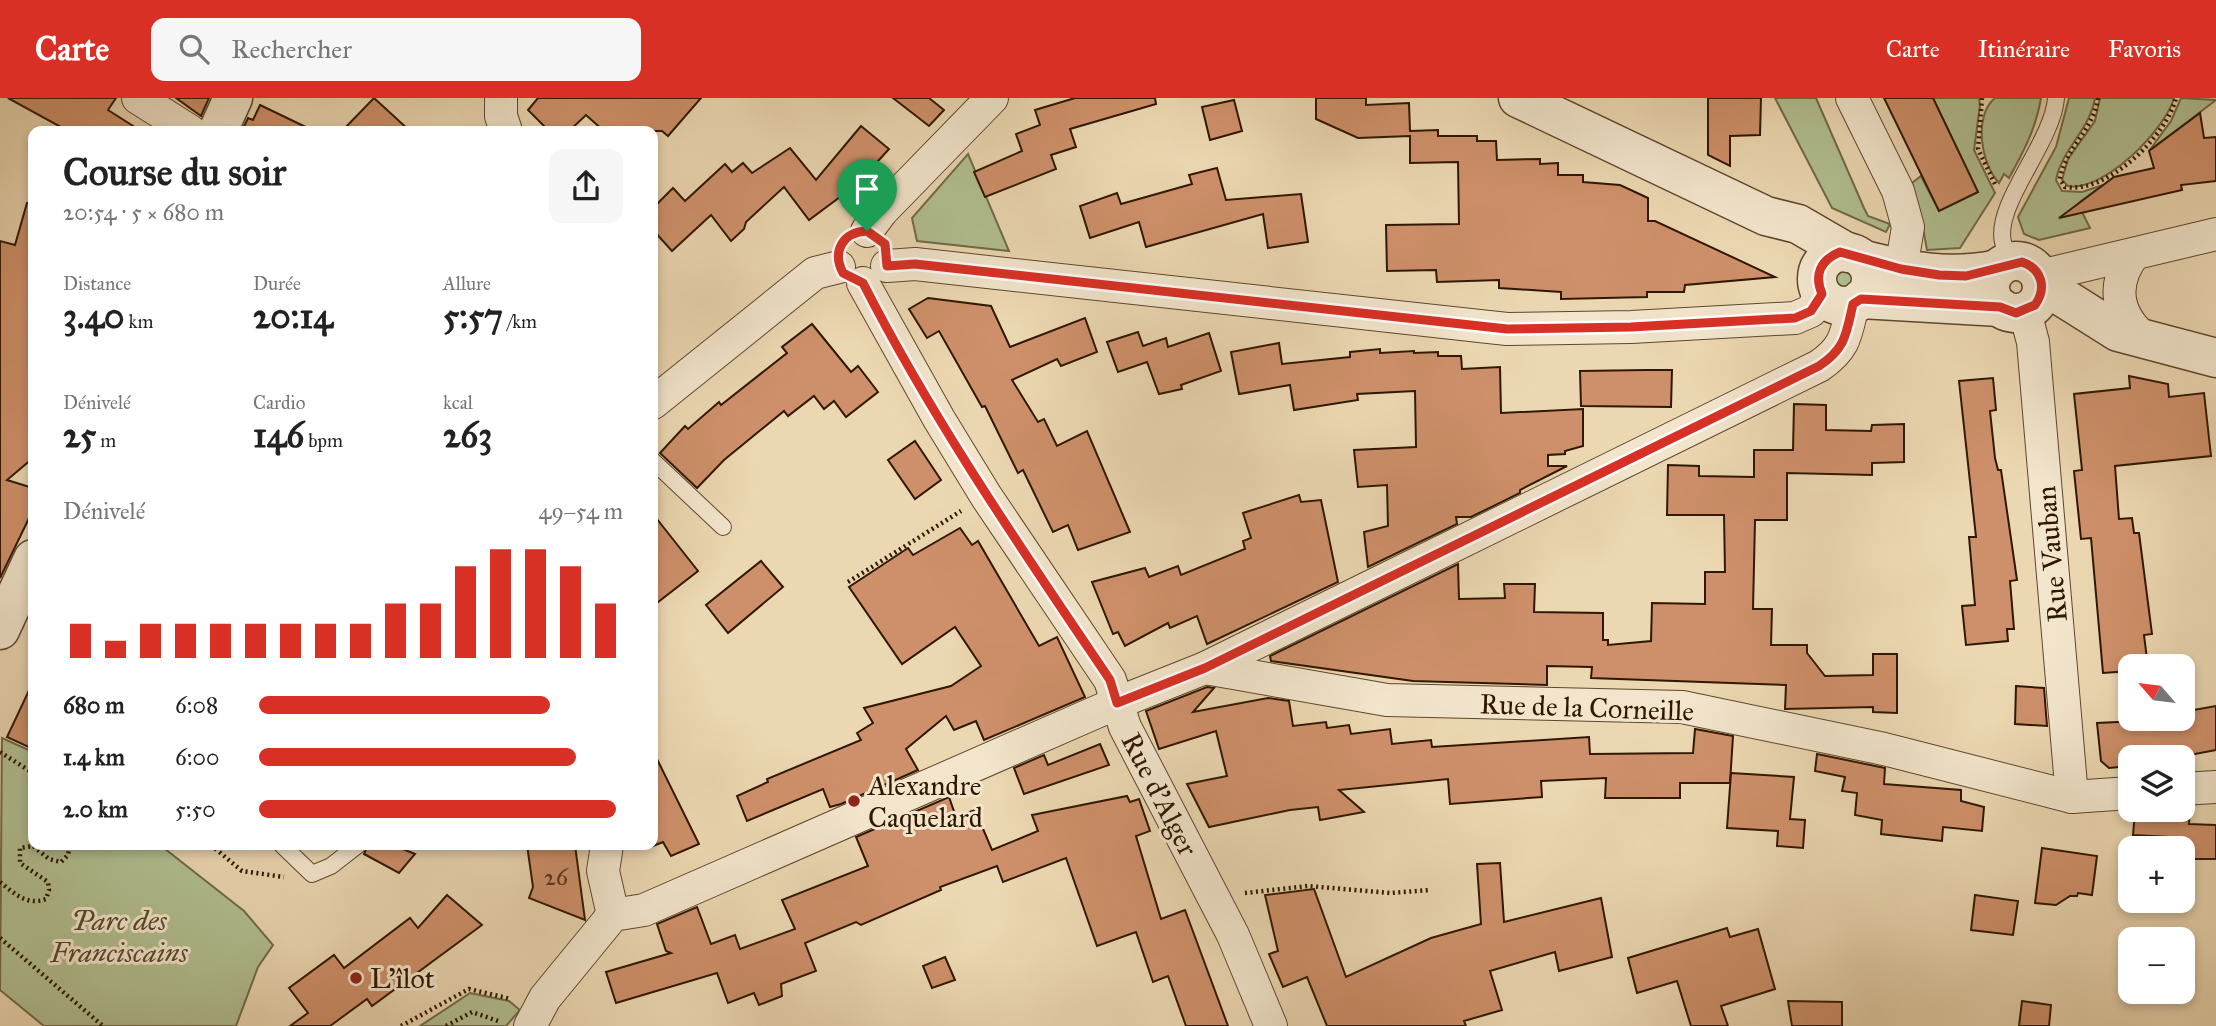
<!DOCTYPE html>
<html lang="fr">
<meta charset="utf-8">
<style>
body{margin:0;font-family:"IM FELL Great Primer",serif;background:#f6f6f6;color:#222;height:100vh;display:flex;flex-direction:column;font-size:26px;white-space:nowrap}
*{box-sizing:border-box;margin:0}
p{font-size:23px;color:#767676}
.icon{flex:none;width:38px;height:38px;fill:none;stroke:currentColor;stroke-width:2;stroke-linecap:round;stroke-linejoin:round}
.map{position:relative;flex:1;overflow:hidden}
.side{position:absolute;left:28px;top:28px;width:630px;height:724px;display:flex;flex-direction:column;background:#fff;border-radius:14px;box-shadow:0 4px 10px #0003}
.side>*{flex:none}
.needle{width:46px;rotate:298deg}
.tools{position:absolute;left:2118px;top:556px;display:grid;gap:14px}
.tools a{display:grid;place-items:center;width:77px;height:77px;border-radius:14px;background:#fff;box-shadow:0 4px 10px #0003;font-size:35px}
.pin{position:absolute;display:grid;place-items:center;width:60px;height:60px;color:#fff;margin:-72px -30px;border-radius:50% 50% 50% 0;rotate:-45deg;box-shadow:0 0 7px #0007}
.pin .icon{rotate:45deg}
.round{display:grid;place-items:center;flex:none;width:74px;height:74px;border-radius:14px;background:#f6f6f6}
.head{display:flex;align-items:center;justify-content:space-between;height:119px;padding:0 35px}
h1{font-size:38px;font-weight:700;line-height:52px}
.figures{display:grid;grid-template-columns:repeat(3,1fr);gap:10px;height:119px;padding:7px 35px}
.figures div{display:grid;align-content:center}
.figures b{font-size:35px;font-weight:700}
.figures small{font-size:19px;font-weight:400}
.figures p{font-size:19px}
.chart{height:196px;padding:14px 35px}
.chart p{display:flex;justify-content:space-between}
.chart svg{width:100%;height:126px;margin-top:7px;stroke:#d93025;stroke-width:6}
ul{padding:0 35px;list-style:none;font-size:23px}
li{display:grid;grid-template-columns:112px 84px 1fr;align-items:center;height:52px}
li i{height:18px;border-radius:9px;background:#d93025}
header{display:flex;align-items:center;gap:42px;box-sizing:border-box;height:98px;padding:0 35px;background:#d93025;color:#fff}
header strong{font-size:33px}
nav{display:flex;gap:38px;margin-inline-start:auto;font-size:24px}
.search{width:490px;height:63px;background:#f6f6f6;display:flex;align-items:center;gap:18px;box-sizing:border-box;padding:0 24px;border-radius:14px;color:#767676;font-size:26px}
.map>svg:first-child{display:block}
.green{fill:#b1bf91;stroke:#706b48;stroke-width:2}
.building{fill:#ce906a;stroke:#301700;stroke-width:2}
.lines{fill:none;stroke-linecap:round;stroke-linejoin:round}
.service-casing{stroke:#5f472c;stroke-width:18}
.minor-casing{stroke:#5f472c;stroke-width:34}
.tertiary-casing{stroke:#5f472c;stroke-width:41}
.path{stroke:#301700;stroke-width:4.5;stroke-dasharray:2 3.5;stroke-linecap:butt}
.service{stroke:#f2e5cc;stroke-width:16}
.minor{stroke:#f2e5cc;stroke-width:32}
.tertiary{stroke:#f2e5cc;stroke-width:38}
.route-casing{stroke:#fff;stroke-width:14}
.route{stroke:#d93025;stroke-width:9}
.poi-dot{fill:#8f2418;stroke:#f2e5cc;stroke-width:2.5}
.labels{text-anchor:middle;stroke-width:6;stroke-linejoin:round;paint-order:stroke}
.number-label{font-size:24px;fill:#58351a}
.street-label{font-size:28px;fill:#301700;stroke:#f2e5cc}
.poi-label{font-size:28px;fill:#301700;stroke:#f2e5cc;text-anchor:start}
.park-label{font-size:28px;font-style:italic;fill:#57492c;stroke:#f2e5cc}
</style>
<header>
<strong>Carte</strong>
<div class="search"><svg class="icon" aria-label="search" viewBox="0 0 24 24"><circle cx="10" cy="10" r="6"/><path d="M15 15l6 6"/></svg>Rechercher</div>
<nav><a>Carte</a><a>Itinéraire</a><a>Favoris</a></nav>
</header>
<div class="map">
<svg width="2216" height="928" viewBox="0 0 2216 928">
<rect width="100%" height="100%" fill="#ebd7b1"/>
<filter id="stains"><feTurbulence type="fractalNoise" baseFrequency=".00286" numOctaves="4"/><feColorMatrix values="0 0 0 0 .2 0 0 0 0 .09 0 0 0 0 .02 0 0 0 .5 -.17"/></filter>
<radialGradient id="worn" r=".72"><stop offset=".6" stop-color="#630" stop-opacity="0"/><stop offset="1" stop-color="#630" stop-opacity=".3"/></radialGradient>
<g class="green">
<path d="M1775,0H1816L1864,110L1868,118L1890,126L1886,134L1832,110Z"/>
<path d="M1933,0H1979L1980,7L1974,52L1995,95L1960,150L1927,152L1921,119L1908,88L1921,78L1939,113L1978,94Z"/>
<path d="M1995,0H2041C2036,30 2024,53 2009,80L2004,76L1999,85C1981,66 1973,18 1995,0Z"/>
<path d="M2069,0H2095C2089,34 2062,50 2056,82L2062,93L2082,94L2103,87L2080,104L2082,114L2090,130L2039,142L2024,136L2018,119L2056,49Z"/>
<path d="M2100,0H2174C2165,32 2104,94 2068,88L2062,82L2068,61L2095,23Z"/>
<path d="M2181,0L2216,2L2149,53L2171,23Z"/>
<path d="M968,56L1009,153L917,143L912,120Z"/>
<path d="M1840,164L1862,180V185L1847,199C1834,195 1825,189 1824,175Z"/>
<path d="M2,640L33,654V747H160L244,813L273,847L258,869L236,928H44L0,892Z"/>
<path d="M470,895L509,903L520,912L506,928H420Z"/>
</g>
<g class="building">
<path d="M8,0H116L108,12L141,33H68Z"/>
<path d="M176,0H209L201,18Z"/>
<path d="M374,0L410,33H342Z"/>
<path d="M538,0H701L668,38L662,33H604L586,17L569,33H549L528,12Z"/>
<path d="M893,0H929L944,12L929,28Z"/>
<path d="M1075,0H1155L1156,6L1070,31L1076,49L1051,57L1056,71L985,99L974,74L1022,53L1016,36L1040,27L1035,12Z"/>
<path d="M1316,0H1366V7L1409,5L1410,33L1438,32V38H1477V43H1496L1497,62L1540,61V66L1558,65V77H1583V84L1620,87L1648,100V123H1655L1775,179L1685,187L1684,194H1647V199L1561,201V194L1499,190V182L1437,184L1436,172L1387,173L1386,127L1459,126L1458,64L1410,65V38L1358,40L1316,21Z"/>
<path d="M1708,0H1761L1760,37L1730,38V68L1708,57Z"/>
<path d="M1884,0H1933L1978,94L1939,113Z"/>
<path d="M1234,2L1242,33L1210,42L1202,9Z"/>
<path d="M260,7L314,33H242L248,20L253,22Z"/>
<path d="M2200,15L2204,40L2216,39V83L2181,87L2182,92L2059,120L2114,79L2154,70L2149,53Z"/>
<path d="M861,28L889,51L856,87L809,122L784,89L746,124L744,131L731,143L711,117L672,153L653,132V110L673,90L685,103L725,66L732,74L743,65L752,75L790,50L816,82Z"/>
<path d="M1217,70L1226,102L1301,96L1308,144L1268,150L1263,116L1146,149L1139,124L1090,140L1080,108L1117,95L1121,106L1192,86L1189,77Z"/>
<path d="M27,105L33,106V360L7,382L33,390V412L0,480V143L15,147Z"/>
<path d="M928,200L991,208L1010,249L1085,220L1097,254L1061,268L1057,261L1012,282L1038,324L1044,321L1057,348L1087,333L1130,434L1078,452L1068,427L1053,434L1023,372L1018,375L985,308L982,309L939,233L927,240L909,211Z"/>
<path d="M812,226L851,274L858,268L878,294L846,319L834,303L824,311L814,298L788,318L784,313L724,362L697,390L660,355L685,328L688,331L719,304L721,307L787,255L782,249Z"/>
<path d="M1138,234L1143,248L1166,240L1168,249L1209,235L1221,273L1181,287L1182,291L1159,296L1147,264L1118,274L1107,244Z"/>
<path d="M1279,245L1282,266L1350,259V254L1380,251V255L1414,253V255L1438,254V258H1461L1462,271L1500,269L1501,315L1583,311V348L1565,353V356L1548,357V368H1567L1520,392V395L1471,419H1456L1457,426L1368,469L1364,434L1388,428L1387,387L1358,389L1354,352L1416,349L1415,293L1357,296L1358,302L1294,312L1290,287L1239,296L1231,254Z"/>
<path d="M1647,272H1672L1671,309L1581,308L1580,273Z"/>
<path d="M2129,278L2168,286L2169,299L2204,295L2211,358L2115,368L2119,421L2132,420L2134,435H2139L2152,536L2144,537L2148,569H2130V573L2103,575L2091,440L2081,441L2074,373L2082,372L2074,296L2130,290Z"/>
<path d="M1993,280L1996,312L1990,313L1995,360L1998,372H2001L2017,482L2010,483L2014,531H2007L2008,543L1966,547L1962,508L1975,507L1969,439H1976L1959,283Z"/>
<path d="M1794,306L1826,307V332L1871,333L1872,327L1904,326V364L1872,365V377L1787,375V422H1755L1753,511H1772L1771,547H1807V555L1825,578L1873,577V556H1897V615L1873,614V609L1785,611L1786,587L1591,580L1592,569L1547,568V587L1413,583L1271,563L1270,558L1458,466L1459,501L1505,500L1504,486H1535L1534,514L1603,515V542H1608V547L1651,543L1652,505L1705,506V474H1725L1724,417H1667L1668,367L1699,368V378L1754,379V352H1793Z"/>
<path d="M915,343L941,382L915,401L888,362Z"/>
<path d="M1299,397L1301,404L1321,402L1338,484L1207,546L1197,518L1170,530L1168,525L1125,548L1118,534L1113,536L1092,484L1145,470L1149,479L1178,468L1181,477L1245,451L1243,443L1251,440L1243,415Z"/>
<path d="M653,416L698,473L653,508Z"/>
<path d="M960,430L972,447L978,443L1039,548L1057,539L1085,599L984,642L976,623L954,632L946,618L906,651L918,672L841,706L830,709L823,691L747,723L737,698L768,684L767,681L861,642L857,635L873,625L864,610L951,588L981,568L955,529L902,566L849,489L908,450L913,457Z"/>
<path d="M761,463L783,489L728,535L706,507Z"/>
<path d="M33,584V651L7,639Z"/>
<path d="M2016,588L2044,590L2047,628L2015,626Z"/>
<path d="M1207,589L1214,590L1193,614L1268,600L1289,603L1293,628L1326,624L1327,630L1349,627L1351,636L1390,631L1392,646L1431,642L1432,649L1589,639L1590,656L1693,655L1695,631L1733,638L1730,685H1680V700H1605L1606,680L1541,683L1542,699L1450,706L1448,681L1339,692L1364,714L1320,722L1318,709L1290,712L1209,729L1187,686L1227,678L1216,633L1159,651L1146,613Z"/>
<path d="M2216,608V652L2174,660H2130V668L2109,670L2101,663L2097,625L2182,621V614Z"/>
<path d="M1100,646L1109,667L1024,696L1014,670L1044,657L1048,667Z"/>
<path d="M653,653L699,746L671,758L663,744L653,748Z"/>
<path d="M1817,656L1885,670L1884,686L1961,692V703L1984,709L1982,733L1943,729L1942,743L1881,736L1882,722L1855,717L1857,695L1842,693L1845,679L1815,673Z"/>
<path d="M1731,675L1794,679L1790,721L1805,722L1803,750L1777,748L1778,733L1727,730Z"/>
<path d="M1127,698L1130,704L1139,701L1150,733L1136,738L1161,821L1185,812L1228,928H1186L1168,878L1153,884L1136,834L1097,848L1066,760L1003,784L997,768L940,789L941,792L861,827L856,824L805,845L816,873L781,886L782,898L759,907L754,895L728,905L717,875L616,905L606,874L671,855L666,853L657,826L697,809L711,846L735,837L740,851L795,831L782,802L868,768L856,739L949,699L956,719L975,712L992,752L1038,733L1032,717Z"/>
<path d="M2190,709L2189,726L2216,727V761H2187L2188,751H2168L2169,739L2133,737L2135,714L2182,712Z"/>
<path d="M368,747H393L415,756L399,775L364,756Z"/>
<path d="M527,747H575L585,822L529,800L533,789Z"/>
<path d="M2042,750L2097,758L2092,797L2078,795L2077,798H2070L2056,807L2035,805Z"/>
<path d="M1500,765L1504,824L1601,800L1612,859L1559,873L1555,854L1490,873L1502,912L1464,923L1466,928H1327L1307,879L1283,889L1269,856L1278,853L1265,797L1314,791L1346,879L1431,840L1481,826L1477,766Z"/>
<path d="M447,797L482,827L372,908L367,901L330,928H290L308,915L289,890L334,857L344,870L410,820L418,830Z"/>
<path d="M1975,797L2018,803L2013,837L1971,832Z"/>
<path d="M1727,830L1730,839L1758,831L1775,891L1721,908L1728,928H1691L1677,883L1637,895L1628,860Z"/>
<path d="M945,859L955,882L932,890L923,868Z"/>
<path d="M1788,903L1842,904V928H1792Z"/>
<path d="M2022,903L2051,907L2049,928H2019Z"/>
</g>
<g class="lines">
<defs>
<g id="service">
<path d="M2014,163C2010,158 2004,150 2003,144C1994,106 2053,44 2056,0"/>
<path d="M653,363L723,429"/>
<path d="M282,747L312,776L331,768L358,747"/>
</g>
<g id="minor">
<path d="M138,0L190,33"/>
<path d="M501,0V18L506,33"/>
<path d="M1852,0L1898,93L1908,129L1901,171"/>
<path d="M867,133L882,113L992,0"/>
<path d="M2134,156C2111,186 2116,217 2145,241"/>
<path d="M887,168L915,166L1507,231L1631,229L1795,220L1811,213L1822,196"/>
<path d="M2040,178L2216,136"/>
<path d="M863,185L939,321L986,398L1110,582L1125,629L1233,837L1271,928"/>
<path d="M2025,214L2033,244L2072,699"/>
<path d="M653,305L815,175L839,169"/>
<path d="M1205,570L1387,602L1682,609L1884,651L2072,699L2130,695"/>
<path d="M2182,691L2216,689"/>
<path d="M607,747L603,773L613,817"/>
<path d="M530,928L545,900L613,817L644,812L1117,605L1205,570L1819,268C1846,250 1846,236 1853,206"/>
</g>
<g id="tertiary">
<path d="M1518,0L1766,118L1798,126L1848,155"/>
<path d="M218,33L233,0"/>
<circle cx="1844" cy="181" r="27"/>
<path d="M1864,162C1912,174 1949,181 1998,171"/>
<circle cx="2016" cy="189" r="26"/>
<path d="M2042,186L2118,234L2216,260"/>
<path d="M1861,201L2000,209"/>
<path d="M0,532L33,461"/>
</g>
</defs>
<use href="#service" class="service-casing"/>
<use href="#minor" class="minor-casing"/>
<use href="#tertiary" class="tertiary-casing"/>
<g class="path">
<path d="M1982,0L1978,51L1995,86"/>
<path d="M2098,0C2094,32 2065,50 2060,81L2065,89C2107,96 2166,39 2176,0"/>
<path d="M848,484L961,413"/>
<path d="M0,654L33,675"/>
<path d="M33,705V716"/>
<path d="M211,747L242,773L284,779"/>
<path d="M0,784C15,796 27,808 46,801L49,792L48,784L20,765V750L33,748L49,761L61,764L68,757L70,747"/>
<path d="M1245,795L1308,788L1390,795L1430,792"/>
<path d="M0,840L103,928"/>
<path d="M401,928L469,891L511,901"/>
<path d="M446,928L472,914L501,924"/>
</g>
<use href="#service" class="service"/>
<use href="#minor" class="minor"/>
<use href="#tertiary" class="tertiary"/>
</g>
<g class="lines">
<defs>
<path id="route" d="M867,133L885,146L887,168L915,166L1507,231L1631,229L1795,220L1811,213L1822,196C1814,177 1820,162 1840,154L1901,171L1939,177L1966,178L2022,164C2042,171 2047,190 2035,207L2016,215L2000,209L1861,201L1853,206C1846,236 1846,250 1819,268L1205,570L1117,605L1110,582C1023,453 934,324 863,185L843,175C832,154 842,134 867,133Z"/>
</defs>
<use href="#route" class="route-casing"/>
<use href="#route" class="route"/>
</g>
<g class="poi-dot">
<circle cx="854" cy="703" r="7"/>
<circle cx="356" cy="880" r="7"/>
</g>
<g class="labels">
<g class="number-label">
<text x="556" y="787">26</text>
</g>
<g class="street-label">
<text transform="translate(2051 456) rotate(-95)" y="10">Rue Vauban</text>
<text transform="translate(1587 609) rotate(2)" y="10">Rue de la Corneille</text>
<text transform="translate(1160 696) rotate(63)" y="10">Rue d'Alger</text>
</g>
<g class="poi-label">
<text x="868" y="697">Alexandre<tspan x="868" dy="32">Caquelard</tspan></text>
<text x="370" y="890">L'îlot</text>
</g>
<g class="park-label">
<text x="119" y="832">Parc des<tspan x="119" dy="32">Franciscains</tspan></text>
</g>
</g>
<rect width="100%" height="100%" filter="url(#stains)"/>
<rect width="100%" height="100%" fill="url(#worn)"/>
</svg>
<div class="tools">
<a><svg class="needle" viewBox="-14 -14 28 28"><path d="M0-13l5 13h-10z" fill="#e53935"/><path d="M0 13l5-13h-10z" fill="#767676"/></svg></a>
<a><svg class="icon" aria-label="layers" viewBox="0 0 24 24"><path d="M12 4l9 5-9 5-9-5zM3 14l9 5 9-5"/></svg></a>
<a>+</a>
<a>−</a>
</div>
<div class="pin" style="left:867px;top:133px;background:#1e9e55"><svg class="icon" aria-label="arrive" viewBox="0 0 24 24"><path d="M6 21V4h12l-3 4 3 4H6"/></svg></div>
<section class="side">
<div class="head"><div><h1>Course du soir</h1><p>20:54 · 5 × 680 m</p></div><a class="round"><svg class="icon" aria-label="share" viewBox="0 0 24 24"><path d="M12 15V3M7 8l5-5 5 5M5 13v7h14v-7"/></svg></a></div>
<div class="figures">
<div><p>Distance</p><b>3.40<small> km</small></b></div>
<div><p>Durée</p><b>20:14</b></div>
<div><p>Allure</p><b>5:57<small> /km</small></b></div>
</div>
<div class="figures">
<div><p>Dénivelé</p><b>25<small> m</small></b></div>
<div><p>Cardio</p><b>146<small> bpm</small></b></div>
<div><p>kcal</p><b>263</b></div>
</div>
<div class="chart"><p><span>Dénivelé</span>49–54 m</p>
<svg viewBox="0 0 160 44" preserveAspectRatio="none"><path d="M5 44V32M15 44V38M25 44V32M35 44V32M45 44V32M55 44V32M65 44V32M75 44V32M85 44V32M95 44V25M105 44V25M115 44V12M125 44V6M135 44V6M145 44V12M155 44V25"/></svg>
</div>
<ul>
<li><b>680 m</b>6:08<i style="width:80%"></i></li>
<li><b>1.4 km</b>6:00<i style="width:87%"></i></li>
<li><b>2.0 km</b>5:50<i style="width:98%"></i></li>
</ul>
</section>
</div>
